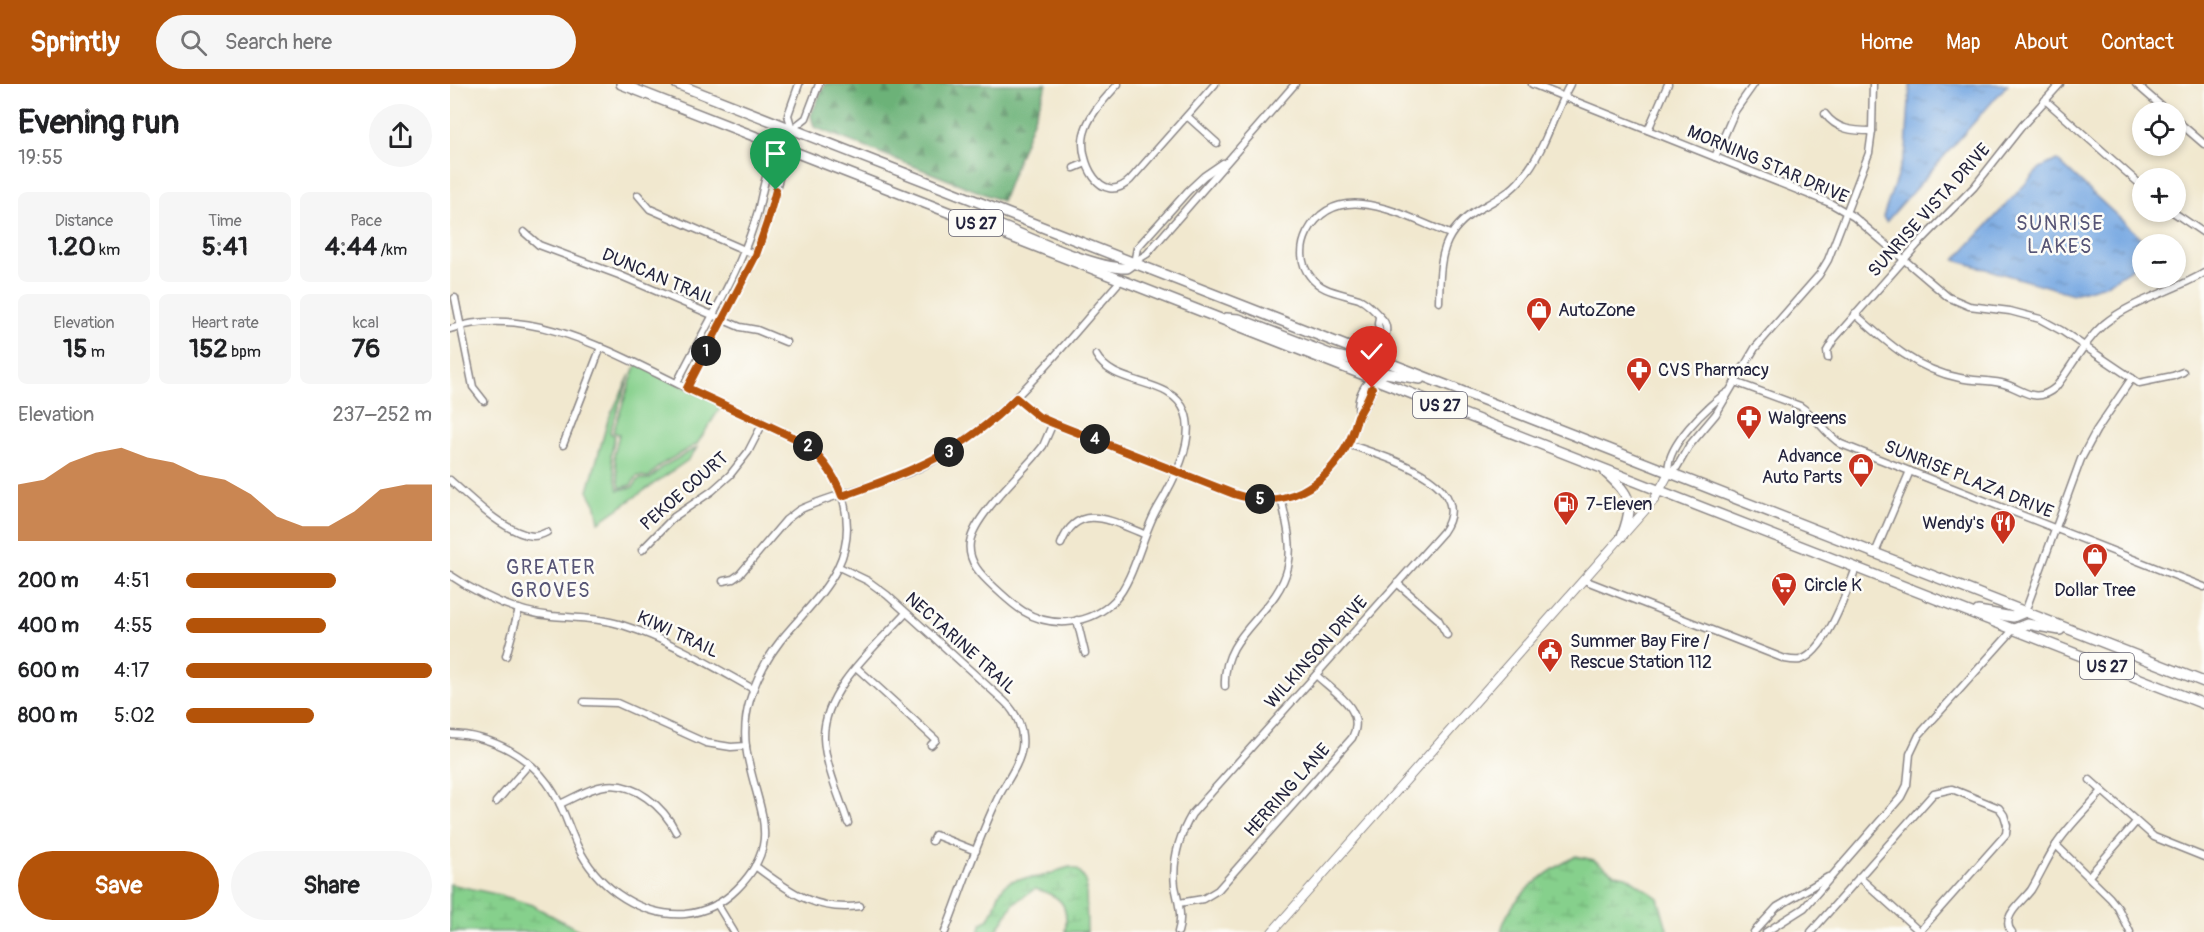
<!DOCTYPE html>
<meta charset="utf-8">
<style>
body{margin:0;font-family:Pangolin,sans-serif;background:#f6f6f6;color:#202124;height:100vh;display:flex;flex-direction:column;font-size:22px;white-space:nowrap}
*{box-sizing:border-box;margin:0}
p{font-size:20px;color:#757577}
.icon{flex:none;width:33px;height:33px;fill:none;stroke:currentColor;stroke-width:2;stroke-linecap:round;stroke-linejoin:round}
.map{position:relative;flex:1;overflow:hidden}
.drawer{display:flex;flex-direction:column;background:#fff;width:450px}
.drawer>*{flex:none}
.tools{position:absolute;left:1682px;top:18px;display:grid;gap:12px}
.tools a{display:grid;place-items:center;width:54px;height:54px;border-radius:50%;background:#fff;box-shadow:0 3px 9px #0003;font-size:30px}
.pin{position:absolute;display:grid;place-items:center;width:51px;height:51px;color:#fff;margin:-62px -26px;border-radius:50% 50% 50% 0;rotate:-45deg;box-shadow:0 0 6px #0007}
.pin .icon{rotate:45deg}
.km{position:absolute;width:30px;height:30px;margin:-15px;border-radius:50%;background:#222;color:#fff;font-size:16px;line-height:30px;text-align:center}
.round{display:grid;place-items:center;flex:none;width:63px;height:63px;border-radius:32px;background:#f6f6f6}
.head{display:flex;align-items:center;justify-content:space-between;height:102px;padding:0 18px}
h1{font-size:33px;font-weight:800;line-height:45px}
.figures{display:grid;grid-template-columns:repeat(3,1fr);gap:9px;height:102px;padding:6px 18px}
.figures div{display:grid;align-content:center;border-radius:9px;background:#f6f6f6;text-align:center}
.figures b{font-size:26px;font-weight:800}
.figures small{font-size:16px;font-weight:400}
.figures p{font-size:16px}
.chart{height:168px;padding:12px 18px}
.chart p{display:flex;justify-content:space-between}
.chart svg{width:100%;height:108px;margin-top:6px;fill:#b45309;opacity:.7}
.action{display:flex;gap:12px;margin-top:auto;padding:12px 18px}
.action a{flex:1;height:69px;border-radius:36px;background:#b45309;color:#fff;font-size:24px;font-weight:800;line-height:69px;text-align:center}
.action a+a{background:#f6f6f6;color:#202124}
ul{padding:0 18px;list-style:none;font-size:20px}
li{display:grid;grid-template-columns:96px 72px 1fr;align-items:center;height:45px}
li i{height:15px;border-radius:8px;background:#b45309}
header{display:flex;align-items:center;gap:36px;box-sizing:border-box;height:84px;padding:0 30px;background:#b45309;color:#fff}
header strong{font-size:28px}
nav{display:flex;gap:33px;margin-inline-start:auto;font-size:21px}
.search{width:420px;height:54px;background:#f6f6f6;display:flex;align-items:center;gap:15px;box-sizing:border-box;padding:0 21px;border-radius:33px;color:#757577;font-size:22px}
main{display:flex;flex:1;min-height:0}
.map>svg:first-child{display:block}
.forest{fill:url(#forest-firs);stroke:#476a5a;stroke-width:1.5}
.wetland{fill:url(#wetland-marsh);stroke:#547964;stroke-width:1.5}
.park{fill:#86d08c;stroke:#547964;stroke-width:1.5}
.water{fill:url(#water-ripples);stroke:#4c658e;stroke-width:1.5}
.lines{fill:none;stroke-linecap:round;stroke-linejoin:round}
.minor-casing{stroke:#8a8585;stroke-width:9}
.major-casing{stroke:#8a8585;stroke-width:10}
.highway-casing{stroke:#8a8585;stroke-width:12}
.minor{stroke:#fff;stroke-width:6}
.major{stroke:#fff;stroke-width:8}
.highway{stroke:#fff;stroke-width:9}
.route-casing{stroke:#fff;stroke-width:12}
.route{stroke:#b45309;stroke-width:8}
.labels{text-anchor:middle;stroke-width:5;stroke-linejoin:round;paint-order:stroke}
.shield{fill:#fdfcf7;stroke:#646373;stroke-width:1.5}
.shield-label{font-size:16px;font-weight:bold;fill:#22223b}
.street-label{font-size:18px;fill:#22223b;stroke:#fdfcf7}
.poi-label{font-size:18px;fill:#22223b;stroke:#fdfcf7;text-anchor:start}
.neighbourhood-label{font-size:20px;letter-spacing:1.5px;fill:#575576;stroke:#fdfcf7}
</style>
<header>
<strong>Sprintly</strong>
<div class="search"><svg class="icon" aria-label="search" viewBox="0 0 24 24"><circle cx="10" cy="10" r="6"/><path d="M15 15l6 6"/></svg>Search here</div>
<nav><a>Home</a><a>Map</a><a>About</a><a>Contact</a></nav>
</header>
<main>
<section class="drawer">
<div class="head"><div><h1>Evening run</h1><p>19:55</p></div><a class="round"><svg class="icon" aria-label="share" viewBox="0 0 24 24"><path d="M12 15V3M7 8l5-5 5 5M5 13v7h14v-7"/></svg></a></div>
<div class="figures">
<div><p>Distance</p><b>1.20<small> km</small></b></div>
<div><p>Time</p><b>5:41</b></div>
<div><p>Pace</p><b>4:44<small> /km</small></b></div>
</div>
<div class="figures">
<div><p>Elevation</p><b>15<small> m</small></b></div>
<div><p>Heart rate</p><b>152<small> bpm</small></b></div>
<div><p>kcal</p><b>76</b></div>
</div>
<div class="chart"><p><span>Elevation</span>237–252 m</p>
<svg viewBox="0 0 160 44" preserveAspectRatio="none"><path d="M0 44V21L10 19L20 12L30 8L40 6L50 10L60 12L70 17L80 19L90 25L100 34L110 38L120 38L130 32L140 23L150 21L160 21V44z"/></svg>
</div>
<ul>
<li><b>200 m</b>4:51<i style="width:61%"></i></li>
<li><b>400 m</b>4:55<i style="width:57%"></i></li>
<li><b>600 m</b>4:17<i style="width:100%"></i></li>
<li><b>800 m</b>5:02<i style="width:52%"></i></li>
</ul>
<div class="action"><a>Save</a><a>Share</a></div>
</section>
<div class="map">
<svg width="1754" height="848" viewBox="0 0 1754 848">
<defs>
<pattern id="forest-firs" width="22" height="20" patternUnits="userSpaceOnUse" patternTransform="scale(1.5)"><rect width="22" height="20" fill="#6cb278"/><path d="M5 1l3.5 6h-7zM16 11l3.5 6h-7z" fill="#589064"/></pattern>
<pattern id="wetland-marsh" width="20" height="14" patternUnits="userSpaceOnUse" patternTransform="scale(1.5)"><rect width="20" height="14" fill="#86d08c"/><path d="M1 5h8M5 5V1M11 12h8M15 12V8" fill="none" stroke="#73b27a"/></pattern>
<pattern id="water-ripples" width="26" height="14" patternUnits="userSpaceOnUse" patternTransform="scale(1.5)"><rect width="26" height="14" fill="#77a8e2"/><path d="M2 4q2-2 4 0t4 0M15 11q2-2 4 0t4 0" fill="none" stroke="#6188b8"/></pattern>
</defs>
<rect width="100%" height="100%" fill="#fdfcf7"/>
<filter id="ink" filterUnits="userSpaceOnUse"><feTurbulence type="fractalNoise" baseFrequency=".0167" numOctaves="2"/><feDisplacementMap in="SourceGraphic" scale="12" xChannelSelector="R" yChannelSelector="G"/><feConvolveMatrix kernelMatrix="1 2 1 2 8 2 1 2 1" color-interpolation-filters="sRGB"/></filter>
<filter id="wash" filterUnits="userSpaceOnUse"><feTurbulence type="fractalNoise" baseFrequency=".008" numOctaves="4" result="noise"/><feDisplacementMap in="SourceGraphic" scale="24" xChannelSelector="R" yChannelSelector="G"/><feGaussianBlur stdDeviation="1.35" result="paint"/><feColorMatrix in="noise" values="0 0 0 0 0 0 0 0 0 0 0 0 0 0 0 0 0 1.4 0 .05"/><feComposite in="paint" operator="in"/></filter>
<g filter="url(#wash)">
<rect width="100%" height="100%" fill="#f1e8cf"/>
<path class="forest" d="M375,0H597L552,117L364,43L361,31Z"/>
<g class="wetland">
<path d="M1126,772L1144,776L1165,790L1176,792L1208,814L1218,848H1051C1059,812 1096,788 1126,772Z"/>
<path d="M620,783L628,786L636,797L637,848H615C619,821 612,812 585,805L564,819L546,848H529L532,839C548,832 543,811 556,800C567,792 581,796 593,792C602,790 610,785 620,783Z"/>
<path d="M0,800L50,811L82,821L132,848H0Z"/>
</g>
<g class="park">
<path d="M187,279L272,321L247,360L210,381L199,393L187,392L181,401L170,404L164,371L169,350L163,348Z"/>
<path d="M180,291L160,347L161,350L165,351L161,371L168,406L183,403L189,395H200L212,383L248,363L238,376L149,438L146,422L138,407L158,336Z"/>
</g>
<g class="water">
<path d="M1460,0H1558L1436,138L1433,133L1456,66Z"/>
<path d="M1607,76L1692,155L1694,160H1692V178L1655,201L1623,210L1505,176L1590,84Z"/>
</g>
</g>
<g filter="url(#ink)">
<g class="lines">
<defs>
<g id="minor">
<path d="M668,0C655,15 639,30 634,50C628,76 651,124 680,96L765,0"/>
<path d="M1082,0L1380,119L1404,133L1498,213L1519,222L1560,227L1590,235L1612,247L1689,299L1723,292L1733,288"/>
<path d="M1686,0L1718,28"/>
<path d="M1595,16L1692,102"/>
<path d="M1375,30C1387,46 1403,47 1422,47"/>
<path d="M737,32L767,59"/>
<path d="M1725,35L1754,60"/>
<path d="M342,45L356,34L369,0"/>
<path d="M342,45L338,31L349,0"/>
<path d="M1198,46L1218,0"/>
<path d="M1265,73L1285,27L1304,0"/>
<path d="M624,84L636,79"/>
<path d="M188,111L200,125L306,171"/>
<path d="M1723,128L1754,149"/>
<path d="M74,148L89,161L169,191L290,243L307,246L336,258"/>
<path d="M684,178L697,170L845,0"/>
<path d="M684,179L687,164L738,107L754,92L773,79"/>
<path d="M5,214L23,303L34,317"/>
<path d="M989,218C990,175 990,147 1031,124C1047,115 1061,108 1072,94C1095,67 1103,31 1120,0"/>
<path d="M1405,230C1437,259 1467,286 1510,294C1523,297 1537,296 1551,299C1573,304 1584,322 1606,303C1622,282 1634,258 1654,240C1683,216 1722,208 1754,189"/>
<path d="M929,233L928,240L932,258"/>
<path d="M0,245C77,219 162,268 230,301C269,319 308,337 347,355C370,370 387,391 394,419C409,482 366,513 331,556C317,574 306,594 300,616C294,636 294,659 299,679C310,730 332,760 287,805C273,819 255,828 235,830C192,833 151,805 131,769C120,750 116,729 105,711C84,673 42,651 0,650"/>
<path d="M926,274C930,262 942,247 933,236C926,228 918,219 909,215C892,209 871,208 860,192C850,180 850,163 857,149C888,91 957,134 1000,150"/>
<path d="M1378,274L1377,267L1384,255L1467,161L1524,103L1572,42L1610,0"/>
<path d="M1285,298L1350,322C1366,332 1375,350 1391,360L1754,503"/>
<path d="M227,299C255,242 291,188 308,127C313,107 316,76 334,64"/>
<path d="M237,304L306,171L334,78V64L342,45"/>
<path d="M1278,308C1259,320 1213,364 1219,389L1227,383L1239,362L1266,330L1305,264L1369,191L1378,176L1419,69L1422,47L1423,0"/>
<path d="M566,314L589,333L603,339L784,410C835,426 875,404 899,358C904,350 905,340 909,332C915,320 925,309 922,294"/>
<path d="M909,330C906,316 912,303 922,294"/>
<path d="M603,339L593,362L585,372C568,392 524,433 520,458C517,478 532,492 545,504C554,512 563,521 573,527C602,545 641,541 665,516C684,496 692,451 707,425C722,400 746,357 735,328C721,292 664,304 646,271"/>
<path d="M113,361L151,263"/>
<path d="M0,396C20,414 56,450 83,452C88,452 93,450 97,448"/>
<path d="M611,460C628,416 663,438 694,450"/>
<path d="M192,466L224,433L262,407L280,391L298,368L313,339"/>
<path d="M1425,469L1460,387"/>
<path d="M389,483L418,497L437,511L554,617C567,629 574,646 572,663C569,683 554,700 546,718C526,760 512,805 495,848"/>
<path d="M0,491C31,512 64,528 102,532C127,534 151,534 175,542C220,556 262,582 303,605"/>
<path d="M1134,496L1335,575C1340,576 1345,577 1350,576C1376,569 1397,507 1406,484"/>
<path d="M273,497L283,495L290,490L336,436L349,426C387,408 431,402 469,384C554,343 610,264 671,196"/>
<path d="M947,499L988,535L997,551"/>
<path d="M1575,528L1631,375L1646,347L1682,294"/>
<path d="M627,536L635,569"/>
<path d="M56,572L69,525"/>
<path d="M407,584L486,656L481,661"/>
<path d="M775,602C772,548 827,531 838,483C843,460 836,436 831,414"/>
<path d="M134,618L167,619L256,659L281,663L296,662"/>
<path d="M1640,696L1704,753L1754,773"/>
<path d="M46,718L79,680"/>
<path d="M110,720C124,714 139,704 154,702C184,697 214,723 226,748"/>
<path d="M398,739C390,714 375,681 374,654C373,606 426,562 456,529"/>
<path d="M482,757L485,751L526,767"/>
<path d="M1606,761L1660,814L1668,824L1680,848"/>
<path d="M305,782C340,807 364,828 410,822"/>
<path d="M1639,792L1686,738"/>
<path d="M1409,793L1470,848"/>
<path d="M729,819L753,815L768,806L902,654C917,626 884,608 866,591"/>
<path d="M267,820L284,848"/>
<path d="M728,848C733,833 728,817 725,802C722,776 729,752 742,730L993,448C1029,397 930,372 898,360"/>
<path d="M1304,848L1327,823L1378,793"/>
<path d="M1316,848L1354,824L1451,713L1457,701L1460,670L1469,651L1564,545"/>
<path d="M1361,848L1484,709L1502,705L1549,724L1554,731L1557,741L1556,750L1469,848"/>
<path d="M1562,848C1549,834 1573,817 1581,806C1590,791 1597,775 1606,761C1619,741 1637,725 1652,707"/>
</g>
<path id="major" d="M822,848L1204,416L1219,389"/>
<g id="highway">
<path d="M171,0L1754,620"/>
<path d="M227,0L1754,598"/>
<path d="M533,140L544,139C576,152 645,185 677,184L684,179"/>
<path d="M776,234L789,235L882,271L916,279L922,278L926,274"/>
<path d="M922,294L936,289L970,295"/>
<path d="M1156,389C1182,412 1184,421 1172,452"/>
<path d="M1528,527L1563,533L1575,528"/>
<path d="M1564,545L1577,540L1610,546"/>
</g>
</defs>
<use href="#minor" class="minor-casing"/>
<use href="#major" class="major-casing"/>
<use href="#highway" class="highway-casing"/>
<use href="#minor" class="minor"/>
<use href="#major" class="major"/>
<use href="#highway" class="highway"/>
</g>
</g>
<g class="lines" filter="url(#ink)">
<defs>
<path id="route" d="M326,106L317,139L306,171L237,304L347,355C369,369 383,387 392,412C464,387 511,369 566,314L589,333L603,339L784,410C835,427 875,403 899,358C903,350 905,341 908,332C913,323 919,314 922,304"/>
</defs>
<use href="#route" class="route-casing"/>
<use href="#route" class="route"/>
</g>
<defs>
<symbol id="shop-pin" viewBox="-11 -11 22 30"><path d="M0 17L-7.5 6A9.5 9.5 0 1 1 7.5 6Z" fill="#c8321e" stroke="#fdfcf7"/><path d="M-5-2.5h2.3a2.7 3.5 0 0 1 5.4 0H5L5.5 6h-11ZM-1.5-2.5h3a1.5 2.3 0 0 0-3 0Z" fill="#fff"/></symbol>
<symbol id="pharmacy-pin" viewBox="-11 -11 22 30"><path d="M0 17L-7.5 6A9.5 9.5 0 1 1 7.5 6Z" fill="#c8321e" stroke="#fdfcf7"/><path d="M-2-6h4v4h4v4h-4v4h-4v-4h-4v-4h4Z" fill="#fff"/></symbol>
<symbol id="fuel-pin" viewBox="-11 -11 22 30"><path d="M0 17L-7.5 6A9.5 9.5 0 1 1 7.5 6Z" fill="#c8321e" stroke="#fdfcf7"/><path d="M-5.5-6h7V0h2V4h1.3V-2.5L3-4.5l.8-.8L6-3V5H2.5V1h-1V6h-7ZM-4.2-4.7v3.2H.2V-4.7Z" fill="#fff"/></symbol>
<symbol id="restaurant-pin" viewBox="-11 -11 22 30"><path d="M0 17L-7.5 6A9.5 9.5 0 1 1 7.5 6Z" fill="#c8321e" stroke="#fdfcf7"/><path d="M-5-6h1v4h1v-4h1v4h1v-4h1v5L-1.5 .5V6h-2V.5L-5-1ZM5-6V6H3V1.5H1.5Q1.5-4 5-6Z" fill="#fff"/></symbol>
<symbol id="supermarket-pin" viewBox="-11 -11 22 30"><path d="M0 17L-7.5 6A9.5 9.5 0 1 1 7.5 6Z" fill="#c8321e" stroke="#fdfcf7"/><path d="M-6-5.5h2.5l.6 2H6L4.5 2H-2.5L-4.4-4H-6ZM-1.5 3.2a1.3 1.3 0 1 0 .1 0ZM3 3.2a1.3 1.3 0 1 0 .1 0Z" fill="#fff"/></symbol>
<symbol id="civic-pin" viewBox="-11 -11 22 30"><path d="M0 17L-7.5 6A9.5 9.5 0 1 1 7.5 6Z" fill="#c8321e" stroke="#fdfcf7"/><path d="M-.6-6.5H3V-4.5H.6V-3L4-1V1h2V6H-6V1h2V-1L-.6-3ZM-1.2 2.5V6h2.4V2.5Z" fill="#fff"/></symbol>
</defs>
<g fill-rule="evenodd">
<use href="#shop-pin" x="1074" y="211" width="30" height="40"/>
<use href="#pharmacy-pin" x="1174" y="271" width="30" height="40"/>
<use href="#pharmacy-pin" x="1284" y="319" width="30" height="40"/>
<use href="#shop-pin" x="1396" y="367" width="30" height="40"/>
<use href="#fuel-pin" x="1101" y="405" width="30" height="40"/>
<use href="#restaurant-pin" x="1538" y="424" width="30" height="40"/>
<use href="#shop-pin" x="1630" y="457" width="30" height="40"/>
<use href="#supermarket-pin" x="1319" y="486" width="30" height="40"/>
<use href="#civic-pin" x="1085" y="552" width="30" height="40"/>
</g>
<g class="labels">
<g class="shield">
<rect x="499" y="126" width="54" height="26" rx="4.5"/>
<rect x="963" y="308" width="54" height="26" rx="4.5"/>
<rect x="1630" y="569" width="54" height="26" rx="4.5"/>
</g>
<g class="shield-label">
<text x="526" y="145">US 27</text>
<text x="990" y="327">US 27</text>
<text x="1657" y="588">US 27</text>
</g>
<g class="street-label">
<text transform="translate(1318 80) rotate(23)" y="6">MORNING STAR DRIVE</text>
<text transform="translate(1479 126) rotate(-48)" y="6">SUNRISE VISTA DRIVE</text>
<text transform="translate(209 193) rotate(23)" y="6">DUNCAN TRAIL</text>
<text transform="translate(1519 395) rotate(22)" y="6">SUNRISE PLAZA DRIVE</text>
<text transform="translate(234 407) rotate(-41)" y="6">PEKOE COURT</text>
<text transform="translate(228 550) rotate(25)" y="6">KIWI TRAIL</text>
<text transform="translate(511 559) rotate(42)" y="6">NECTARINE TRAIL</text>
<text transform="translate(866 568) rotate(-48)" y="6">WILKINSON DRIVE</text>
<text transform="translate(837 706) rotate(-48)" y="6">HERRING LANE</text>
</g>
<g class="poi-label">
<text x="1108" y="232">AutoZone</text>
<text x="1208" y="292">CVS Pharmacy</text>
<text x="1318" y="340">Walgreens</text>
<text x="1392" y="378" text-anchor="end">Advance<tspan x="1392" dy="21">Auto Parts</tspan></text>
<text x="1136" y="426">7-Eleven</text>
<text x="1534" y="445" text-anchor="end">Wendy's</text>
<text x="1354" y="507">Circle K</text>
<text x="1645" y="512" text-anchor="middle">Dollar Tree</text>
<text x="1120" y="563">Summer Bay Fire /<tspan x="1120" dy="21">Rescue Station 112</tspan></text>
</g>
<g class="neighbourhood-label">
<text x="1610" y="146">SUNRISE<tspan x="1610" dy="23">LAKES</tspan></text>
<text x="101" y="490">GREATER<tspan x="101" dy="23">GROVES</tspan></text>
</g>
</g>
</svg>
<div class="tools">
<a><svg class="icon" aria-label="locate" viewBox="0 0 24 24"><circle cx="12" cy="12" r="6"/><path d="M12 2v4M12 18v4M2 12h4M18 12h4"/></svg></a>
<a>+</a>
<a>−</a>
</div>
<div class="pin" style="left:326px;top:106px;background:#1e9e55"><svg class="icon" aria-label="arrive" viewBox="0 0 24 24"><path d="M6 21V4h12l-3 4 3 4H6"/></svg></div>
<div class="pin" style="left:922px;top:304px;background:#d93025"><svg class="icon" aria-label="check" viewBox="0 0 24 24"><path d="M5 12l5 5 9-10"/></svg></div>
<b class="km" style="left:256px;top:267px">1</b>
<b class="km" style="left:358px;top:362px">2</b>
<b class="km" style="left:499px;top:368px">3</b>
<b class="km" style="left:645px;top:355px">4</b>
<b class="km" style="left:810px;top:415px">5</b>
</div>
</main>
